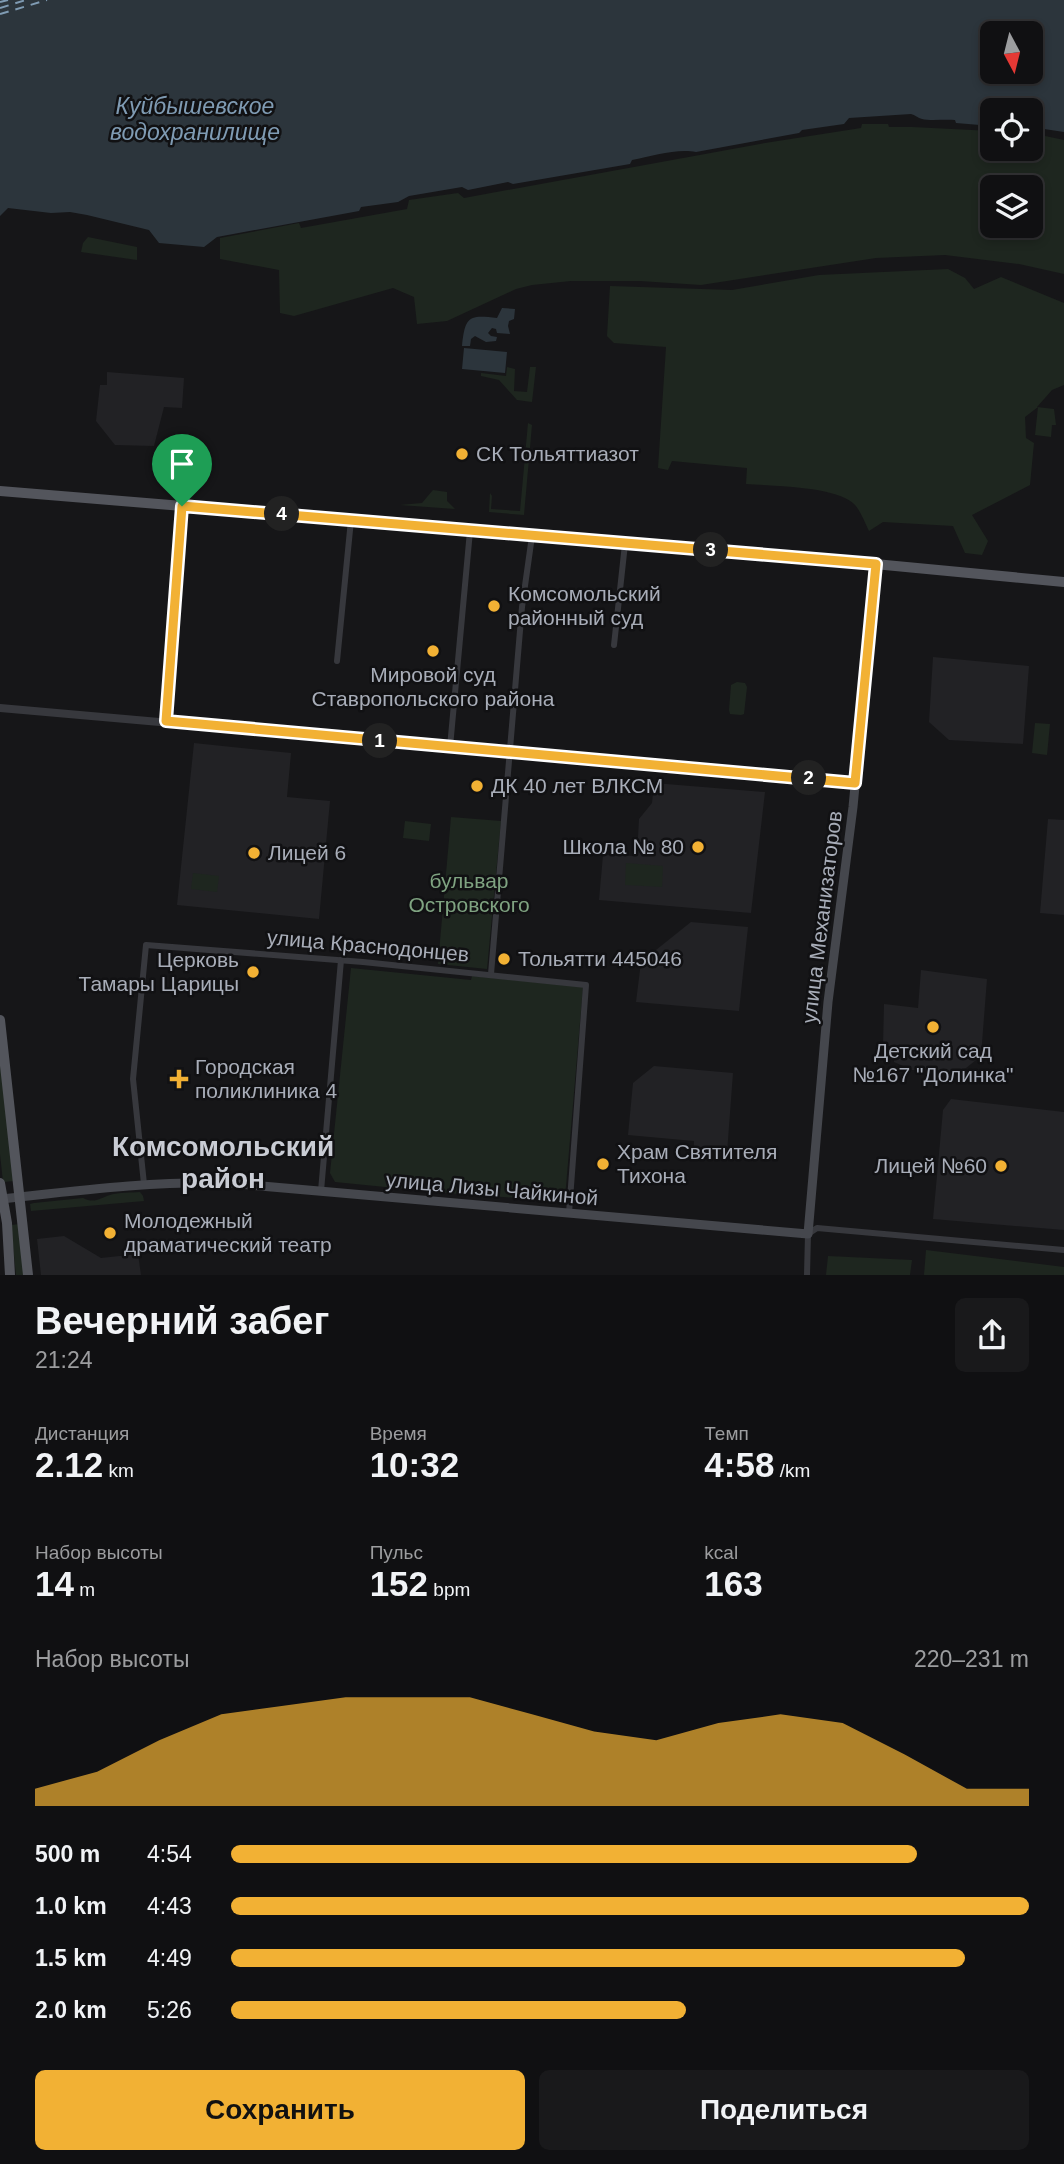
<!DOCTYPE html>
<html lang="ru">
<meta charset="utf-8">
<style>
body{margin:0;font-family:Helvetica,sans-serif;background:#19191b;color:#f1f3f6;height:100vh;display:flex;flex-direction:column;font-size:26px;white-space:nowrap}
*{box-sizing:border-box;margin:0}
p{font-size:23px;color:#9c9d9f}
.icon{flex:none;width:38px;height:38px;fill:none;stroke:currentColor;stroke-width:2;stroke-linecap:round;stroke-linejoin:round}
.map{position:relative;height:1275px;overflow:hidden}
.panel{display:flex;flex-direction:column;background:#101012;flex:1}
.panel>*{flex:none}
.needle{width:46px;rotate:173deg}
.buttons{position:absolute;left:980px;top:21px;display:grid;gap:14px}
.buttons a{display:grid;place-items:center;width:63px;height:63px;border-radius:10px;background:#101012;box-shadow:0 4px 10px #0003,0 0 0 2px #303032;font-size:35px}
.pin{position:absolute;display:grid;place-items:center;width:60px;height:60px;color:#fff;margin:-72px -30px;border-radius:50% 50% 50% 0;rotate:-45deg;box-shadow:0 0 7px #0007}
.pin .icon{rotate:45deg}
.km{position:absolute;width:35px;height:35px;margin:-18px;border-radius:50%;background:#222;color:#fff;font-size:19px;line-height:35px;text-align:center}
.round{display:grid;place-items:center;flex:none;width:74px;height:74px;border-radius:10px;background:#19191b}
.headline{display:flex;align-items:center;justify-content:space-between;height:119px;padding:0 35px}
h1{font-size:38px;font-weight:700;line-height:52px}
.figures{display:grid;grid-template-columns:repeat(3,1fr);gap:10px;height:119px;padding:7px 35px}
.figures div{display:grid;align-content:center}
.figures b{font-size:35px;font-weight:700}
.figures small{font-size:19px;font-weight:400}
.figures p{font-size:19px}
.chart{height:196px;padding:14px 35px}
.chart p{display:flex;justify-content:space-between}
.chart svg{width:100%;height:126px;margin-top:7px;fill:#f2b134;opacity:.7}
.action{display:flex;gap:14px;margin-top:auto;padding:14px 35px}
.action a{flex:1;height:80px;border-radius:10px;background:#f2b134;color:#111;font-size:28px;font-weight:700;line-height:80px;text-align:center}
.action a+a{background:#19191b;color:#f1f3f6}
ul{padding:0 35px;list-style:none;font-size:23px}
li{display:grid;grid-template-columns:112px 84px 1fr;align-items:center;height:52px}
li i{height:18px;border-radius:9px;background:#f2b134}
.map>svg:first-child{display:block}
.built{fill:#222225}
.green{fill:#1e261f;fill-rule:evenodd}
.water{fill:#2c353c;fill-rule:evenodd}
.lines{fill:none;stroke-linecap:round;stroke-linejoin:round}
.ferry{stroke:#7f9bb3;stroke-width:2;stroke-dasharray:9 7;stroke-linecap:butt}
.minor{stroke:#37383d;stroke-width:6}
.tertiary{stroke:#37383d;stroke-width:8}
.secondary{stroke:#45474d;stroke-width:9}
.primary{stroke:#53555c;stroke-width:10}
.route-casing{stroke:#fff;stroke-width:14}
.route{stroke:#f2b134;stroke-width:9}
.poi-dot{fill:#f2b134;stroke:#111113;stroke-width:2.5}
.labels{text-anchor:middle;stroke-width:5;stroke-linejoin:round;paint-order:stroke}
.poi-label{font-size:21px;fill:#a8adb8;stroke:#111113;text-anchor:start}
.park-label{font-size:21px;fill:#7fa381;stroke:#111113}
.street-label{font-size:21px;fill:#a8adb8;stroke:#111113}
.water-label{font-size:23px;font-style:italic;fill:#7f9bb3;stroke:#111113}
.district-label{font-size:28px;font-weight:bold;fill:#c9ccd4;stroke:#111113}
</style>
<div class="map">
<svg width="1064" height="1275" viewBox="0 0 1064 1275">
<rect width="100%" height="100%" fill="#161618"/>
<g class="built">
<path d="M107,372L184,378L182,408L164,407L154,446L115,445L96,421L100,385H107Z"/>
<path d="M933,657L1029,666L1023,744L949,740L929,722Z"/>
<path d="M194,743L291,753L287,797L330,801L319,919L177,905Z"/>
<path d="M654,783L765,792L751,913L599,900L603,855L637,856L639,819L652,803Z"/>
<path d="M1048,819L1064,820V915L1040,913Z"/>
<path d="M691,922L748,927L739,1011L636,1002L641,962Z"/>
<path d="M921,970L987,979L981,1056L961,1072L912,1070L894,1062L893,1046H883L884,1004L918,1008Z"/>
<path d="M654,1066L733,1073L727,1153L694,1151V1141L628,1135L633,1083Z"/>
<path d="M951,1099L1064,1112V1230L933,1219L943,1110Z"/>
<path d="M64,1236L101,1258L138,1254L141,1275H41L37,1239Z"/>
</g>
<g class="green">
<path d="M862,124H888L889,127H912L992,131V149H1031V133L1064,140V274L1019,264L945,255L876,258L701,285L640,281H571L532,285L516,289L447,321L417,324L414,297L393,288L294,316L280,313L279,270L220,259V238L299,223L301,228L407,209L409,200L458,193L464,198L765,143L861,128ZM1031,187V226H992V187Z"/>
<path d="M88,237L137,247V260L81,252L83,243Z"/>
<path d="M948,269L965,278L974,289L1001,277L1064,303V385L1052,390L1037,407L1054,409L1056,425H1052L1051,437L1035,435L1038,407L1025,417L1026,438L1034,443L1030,485L972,515L988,541L982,555L965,553L953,526L883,522L869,531C865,523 860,509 853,503C833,486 772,486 746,484L747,468L672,461L668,470L658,468L666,347L614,343L607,336L610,286L732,290L819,275Z"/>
<path d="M507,367L515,369L514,391L527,392L530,367H536L532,402L517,400L499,380L481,376V373L506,376Z"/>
<path d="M528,423L532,425L524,515L489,512L490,493L492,496L491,509L520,511Z"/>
<path d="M433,490L447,492V501L455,509L400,505L422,503Z"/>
<path d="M737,682L745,683L747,687L744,714L741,715L730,714L729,710L731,685Z"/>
<path d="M1035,723L1050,724L1047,755L1032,753Z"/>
<path d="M451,817L501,821L487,969L438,964Z"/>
<path d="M405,821L431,824L429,841L403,838Z"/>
<path d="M626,863L663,866L662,887L625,885Z"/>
<path d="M193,873L219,876L217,892L191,889Z"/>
<path d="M351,968L471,980L472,976L583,987L565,1198H562V1201L446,1193L335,1182L330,1173Z"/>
<path d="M0,1048L15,1181L3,1182L0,1154Z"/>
<path d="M140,1192L143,1196L144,1201L31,1211L30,1204L34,1203L83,1198C95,1204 100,1198 110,1195C119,1192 131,1193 140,1192Z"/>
<path d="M20,1224L26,1275H16L11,1225Z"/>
<path d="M926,1250L1064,1267V1275H924Z"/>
<path d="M828,1256L912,1260L910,1275H826Z"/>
</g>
<g class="water">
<path d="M0,0H1064V132L1031,127V110H992V126L956,123L955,120C945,119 930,121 922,119C918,118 915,115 911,114L849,118L844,124L802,130L799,133L696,152C678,148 652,156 632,160L630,164L513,184L508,182L468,190L462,187L409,196L398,202L361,207L359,211L217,237L204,247L159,243L149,230L87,215L70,212L51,213L8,208L0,216ZM1031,33V72H992V33Z"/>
<path d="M502,308L515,309L514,319L509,321L508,326L510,334L497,333L496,329L492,328L488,333L491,336L497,337L496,341L486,342L475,336L471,339L470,346H462C465,315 470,315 497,318Z"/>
<path d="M464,348L507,352L505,373L462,369Z"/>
</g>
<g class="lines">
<g class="ferry">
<path d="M0,2L8,0"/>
<path d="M0,8L26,0"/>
<path d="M0,14L47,0"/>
</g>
<g class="minor">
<path d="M614,645L625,544"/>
<path d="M337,661L351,520"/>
<path d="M166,721L182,507"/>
<path d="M450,747L470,531"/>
<path d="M491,974L522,607L532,536"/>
<path d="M144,1184L133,1079L146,945L363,962L586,985L569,1213"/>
<path d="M321,1191L341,960"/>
<path d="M807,1275L808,1234L817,1228L1064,1250"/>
</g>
<path class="tertiary" d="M0,708L855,783"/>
<path class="secondary" d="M0,1199C75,1191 151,1181 227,1183L808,1234L828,1002L853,807L876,564"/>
<g class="primary">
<path d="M0,491L801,557L1064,582"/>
<path d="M0,1020L28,1275"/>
<path d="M0,1183L7,1223L10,1275"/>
</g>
</g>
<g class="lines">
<defs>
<path id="route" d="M182,506L876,564L855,783L166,721Z"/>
</defs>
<use href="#route" class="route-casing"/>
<use href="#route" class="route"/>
</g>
<g class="poi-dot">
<circle cx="462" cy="454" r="7"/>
<circle cx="494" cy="606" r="7"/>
<circle cx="433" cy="651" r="7"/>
<circle cx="477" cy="786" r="7"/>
<circle cx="698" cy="847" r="7"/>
<circle cx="254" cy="853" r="7"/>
<circle cx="504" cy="959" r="7"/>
<circle cx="253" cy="972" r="7"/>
<circle cx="933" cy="1027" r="7"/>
<path d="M175.5 1068.5h7v7h7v7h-7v7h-7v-7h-7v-7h7z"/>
<circle cx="603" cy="1164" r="7"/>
<circle cx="1001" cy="1166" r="7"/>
<circle cx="110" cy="1233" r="7"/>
</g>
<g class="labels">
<g class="poi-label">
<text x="476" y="461">СК Тольяттиазот</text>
<text x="508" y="601">Комсомольский<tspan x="508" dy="24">районный суд</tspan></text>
<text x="433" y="682" text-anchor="middle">Мировой суд<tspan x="433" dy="24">Ставропольского района</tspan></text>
<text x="491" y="793">ДК 40 лет ВЛКСМ</text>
<text x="684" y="854" text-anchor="end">Школа № 80</text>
<text x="268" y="860">Лицей 6</text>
<text x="518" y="966">Тольятти 445046</text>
<text x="239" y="967" text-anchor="end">Церковь<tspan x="239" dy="24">Тамары Царицы</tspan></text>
<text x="933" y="1058" text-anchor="middle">Детский сад<tspan x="933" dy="24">№167 "Долинка"</tspan></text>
<text x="195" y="1074">Городская<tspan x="195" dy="24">поликлиника 4</tspan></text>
<text x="617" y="1159">Храм Святителя<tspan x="617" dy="24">Тихона</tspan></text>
<text x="987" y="1173" text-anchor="end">Лицей №60</text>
<text x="124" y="1228">Молодежный<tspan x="124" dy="24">драматический театр</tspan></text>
</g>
<g class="park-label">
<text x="469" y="888">бульвар<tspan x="469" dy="24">Островского</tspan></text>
</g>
<g class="street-label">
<text transform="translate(822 917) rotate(-83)" y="7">улица Механизаторов</text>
<text transform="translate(368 946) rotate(5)" y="7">улица Краснодонцев</text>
<text transform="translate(492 1189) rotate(5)" y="7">улица Лизы Чайкиной</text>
</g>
<g class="water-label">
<text x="195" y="114">Куйбышевское<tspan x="195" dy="26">водохранилище</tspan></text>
</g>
<g class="district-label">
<text x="223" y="1156">Комсомольский<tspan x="223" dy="32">район</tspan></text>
</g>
</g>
</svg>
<div class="buttons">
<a><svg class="needle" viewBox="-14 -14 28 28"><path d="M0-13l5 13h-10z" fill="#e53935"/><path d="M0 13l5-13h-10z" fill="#9c9d9f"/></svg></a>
<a><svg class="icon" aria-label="locate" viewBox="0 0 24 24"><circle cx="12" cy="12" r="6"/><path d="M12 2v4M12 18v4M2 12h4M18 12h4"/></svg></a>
<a><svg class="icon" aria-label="layers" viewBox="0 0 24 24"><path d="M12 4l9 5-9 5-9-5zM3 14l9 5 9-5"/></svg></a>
</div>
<div class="pin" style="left:182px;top:506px;background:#1e9e55"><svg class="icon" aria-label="arrive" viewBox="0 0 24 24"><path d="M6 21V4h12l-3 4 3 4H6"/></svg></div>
<b class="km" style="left:380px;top:741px">1</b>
<b class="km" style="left:809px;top:778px">2</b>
<b class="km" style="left:711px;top:550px">3</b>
<b class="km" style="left:282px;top:514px">4</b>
</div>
<section class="panel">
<div class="headline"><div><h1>Вечерний забег</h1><p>21:24</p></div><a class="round"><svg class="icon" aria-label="share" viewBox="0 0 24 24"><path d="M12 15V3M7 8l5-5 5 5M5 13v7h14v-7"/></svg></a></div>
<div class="figures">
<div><p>Дистанция</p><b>2.12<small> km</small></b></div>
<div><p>Время</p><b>10:32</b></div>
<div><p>Темп</p><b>4:58<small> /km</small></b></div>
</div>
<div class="figures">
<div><p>Набор высоты</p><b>14<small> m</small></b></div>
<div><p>Пульс</p><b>152<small> bpm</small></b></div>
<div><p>kcal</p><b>163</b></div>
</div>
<div class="chart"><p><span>Набор высоты</span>220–231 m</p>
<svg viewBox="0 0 160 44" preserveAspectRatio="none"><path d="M0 44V38L10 32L20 21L30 12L40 9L50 6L60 6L70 6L80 12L90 18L100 21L110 15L120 12L130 15L140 26L150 38L160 38V44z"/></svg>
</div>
<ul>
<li><b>500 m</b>4:54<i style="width:86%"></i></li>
<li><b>1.0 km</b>4:43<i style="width:100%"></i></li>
<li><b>1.5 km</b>4:49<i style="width:92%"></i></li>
<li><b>2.0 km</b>5:26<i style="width:57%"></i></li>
</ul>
<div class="action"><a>Сохранить</a><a>Поделиться</a></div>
</section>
